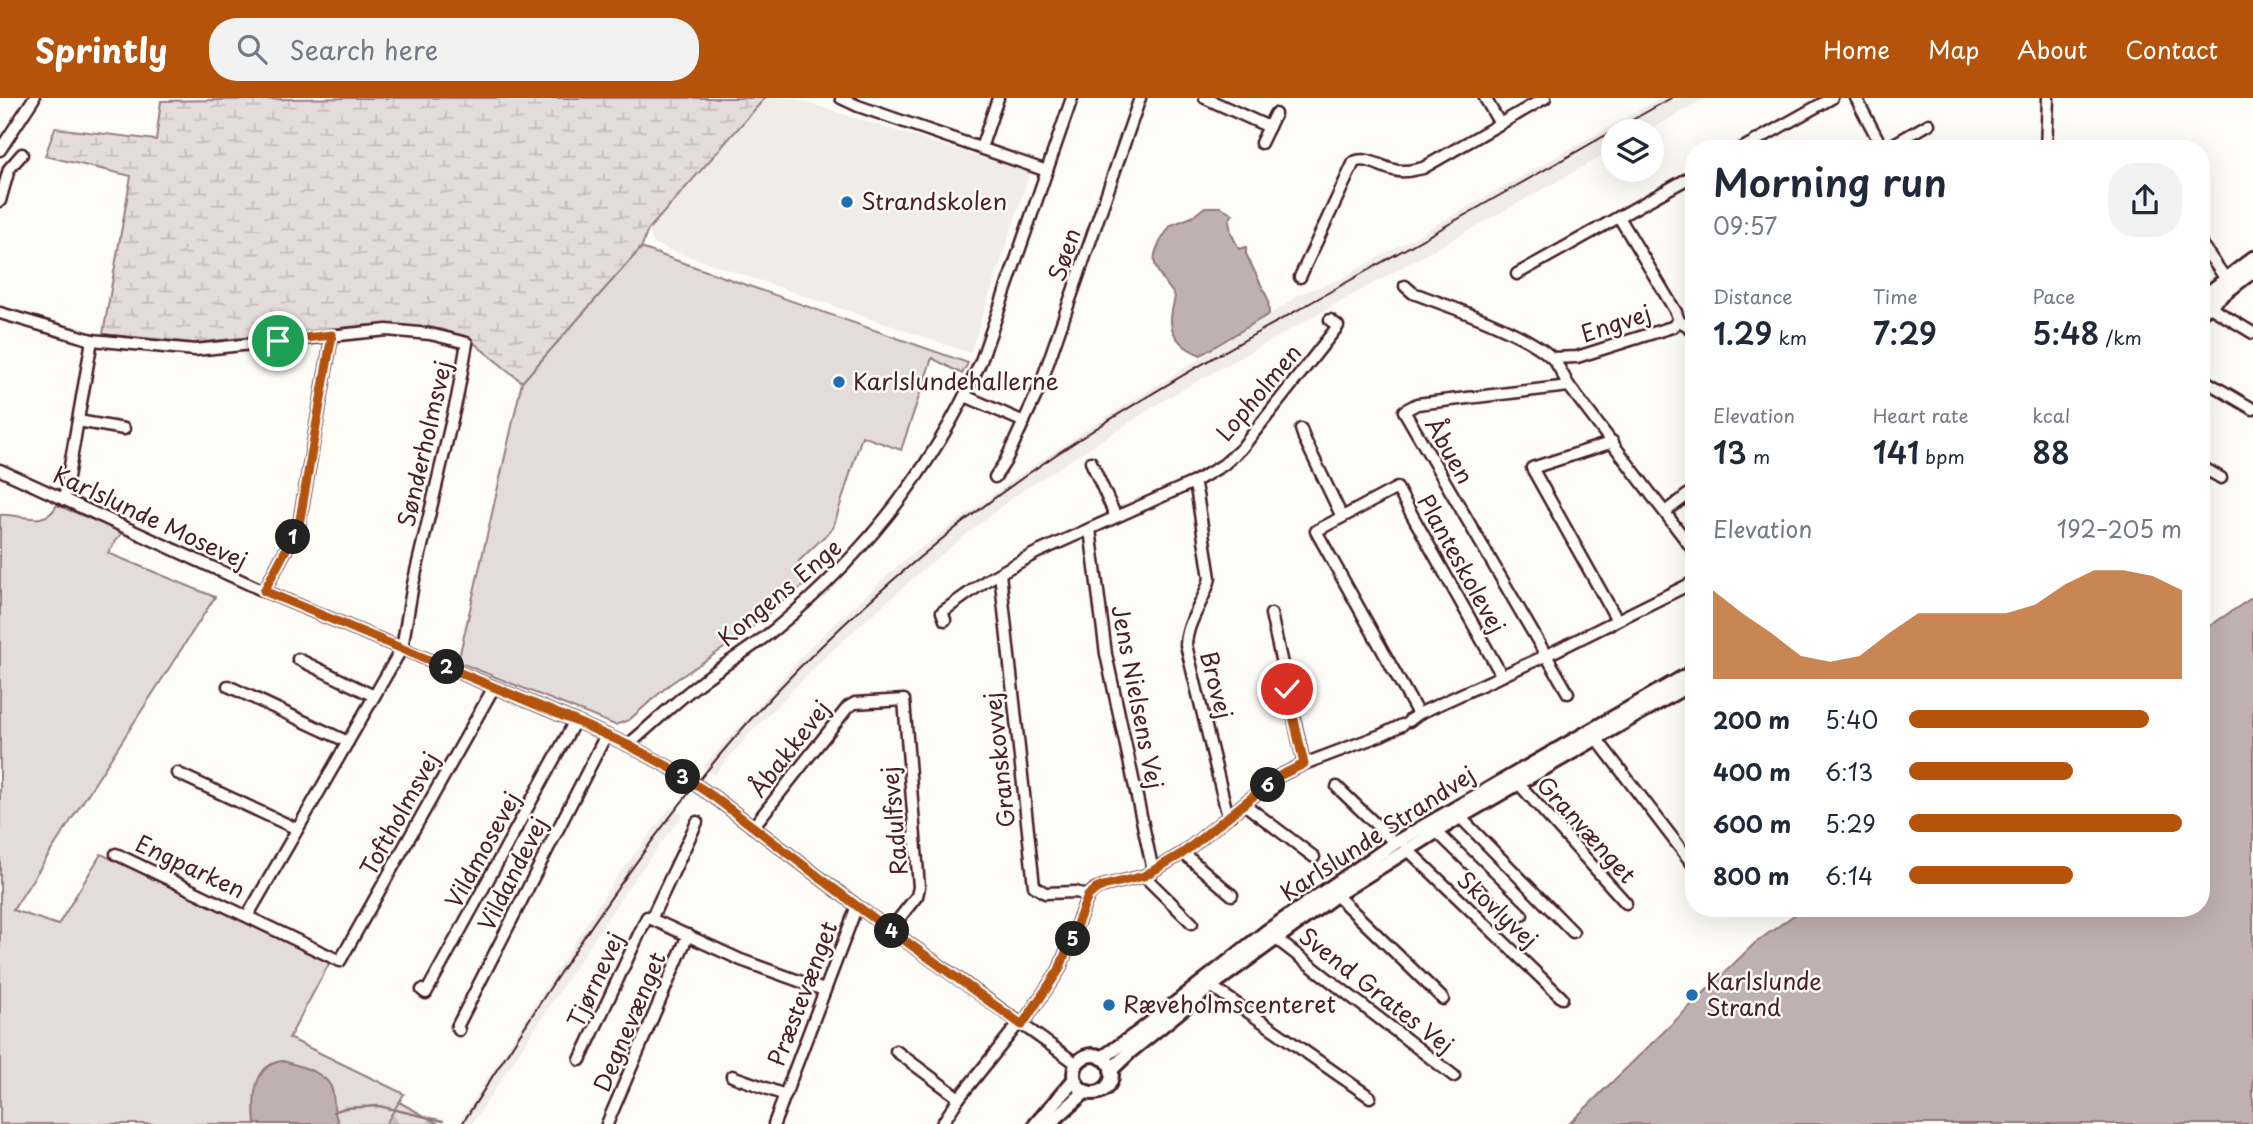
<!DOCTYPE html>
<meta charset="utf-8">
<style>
body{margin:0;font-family:"Playpen Sans",sans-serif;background:#f2f2f3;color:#1f2937;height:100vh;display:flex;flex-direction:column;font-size:26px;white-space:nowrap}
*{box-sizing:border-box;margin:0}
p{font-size:23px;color:#747a83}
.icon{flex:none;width:38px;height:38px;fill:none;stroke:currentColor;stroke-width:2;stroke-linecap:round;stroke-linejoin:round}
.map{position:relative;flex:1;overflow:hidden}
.details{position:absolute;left:1685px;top:42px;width:525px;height:777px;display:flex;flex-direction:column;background:#fff;border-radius:28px;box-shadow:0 7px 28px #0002}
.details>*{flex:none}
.fabs{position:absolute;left:1601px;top:21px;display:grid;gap:14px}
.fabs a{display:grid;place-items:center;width:63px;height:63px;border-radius:50%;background:#fff;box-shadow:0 7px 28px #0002;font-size:35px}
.pin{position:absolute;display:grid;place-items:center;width:60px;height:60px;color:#fff;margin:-30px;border:4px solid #fff;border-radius:50%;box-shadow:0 2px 7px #0007}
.km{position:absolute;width:35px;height:35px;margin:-18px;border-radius:50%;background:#222;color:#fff;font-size:19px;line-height:35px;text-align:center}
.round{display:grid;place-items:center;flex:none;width:74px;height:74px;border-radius:28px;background:#f2f2f3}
.overview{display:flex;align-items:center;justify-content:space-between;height:119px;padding:0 28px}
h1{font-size:38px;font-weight:600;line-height:52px}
.metrics{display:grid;grid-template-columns:repeat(3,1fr);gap:10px;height:119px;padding:7px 28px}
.metrics div{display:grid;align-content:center}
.metrics b{font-size:30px;font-weight:600}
.metrics small{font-size:19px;font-weight:400}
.metrics p{font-size:19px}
.chart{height:196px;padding:14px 28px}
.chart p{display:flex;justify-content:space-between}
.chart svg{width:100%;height:126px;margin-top:7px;fill:#b45309;opacity:.7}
ul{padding:0 28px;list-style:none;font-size:23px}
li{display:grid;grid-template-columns:112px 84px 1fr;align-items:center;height:52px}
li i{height:18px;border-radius:9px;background:#b45309}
header{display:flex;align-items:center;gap:42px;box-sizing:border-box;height:98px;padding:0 35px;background:#b45309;color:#fff}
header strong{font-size:33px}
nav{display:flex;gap:38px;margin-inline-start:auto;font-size:24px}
.search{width:490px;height:63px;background:#f2f2f3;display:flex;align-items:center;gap:18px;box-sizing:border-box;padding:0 24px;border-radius:28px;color:#747a83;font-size:26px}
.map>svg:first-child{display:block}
.built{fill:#f0ece8}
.grass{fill:#e3dcda;stroke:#967e82;stroke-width:2}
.forest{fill:url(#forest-firs);stroke:#967e82;stroke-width:2}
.wetland{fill:url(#wetland-marsh);stroke:#967e82;stroke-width:2}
.water{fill:#c0b1b1;stroke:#91777b;stroke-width:2}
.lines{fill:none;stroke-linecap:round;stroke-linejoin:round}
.stream{stroke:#91777b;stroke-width:2.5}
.minor-casing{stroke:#4a1f2b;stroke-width:15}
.major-casing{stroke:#4a1f2b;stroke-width:18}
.minor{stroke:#fdfcf7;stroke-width:10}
.major{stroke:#fdfcf7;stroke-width:12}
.tram{stroke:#4a1f2b;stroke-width:2}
.route-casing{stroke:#fff;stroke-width:14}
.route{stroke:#b45309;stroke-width:9}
.poi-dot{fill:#1f6fb2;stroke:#fdfcf7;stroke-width:2.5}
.labels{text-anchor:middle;stroke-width:5;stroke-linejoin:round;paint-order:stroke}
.poi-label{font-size:23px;fill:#4a1f2b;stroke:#fdfcf7;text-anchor:start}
.street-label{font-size:23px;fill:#4a1f2b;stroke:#fdfcf7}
</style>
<header>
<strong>Sprintly</strong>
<div class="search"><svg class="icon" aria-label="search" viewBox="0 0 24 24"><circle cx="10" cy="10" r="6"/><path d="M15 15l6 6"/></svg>Search here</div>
<nav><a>Home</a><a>Map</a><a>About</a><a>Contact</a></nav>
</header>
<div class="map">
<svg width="2253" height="1026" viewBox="0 0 2253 1026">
<defs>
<pattern id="forest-firs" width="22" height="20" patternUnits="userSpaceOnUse" patternTransform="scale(1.75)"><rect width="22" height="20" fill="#e3dcda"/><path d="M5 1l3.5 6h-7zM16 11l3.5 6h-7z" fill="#c4bcbb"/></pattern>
<pattern id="wetland-marsh" width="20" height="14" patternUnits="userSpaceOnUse" patternTransform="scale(1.75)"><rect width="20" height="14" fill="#e3dcda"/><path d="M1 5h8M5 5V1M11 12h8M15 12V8" fill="none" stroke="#c4bcbb"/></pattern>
</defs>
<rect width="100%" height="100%" fill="#fdfcf7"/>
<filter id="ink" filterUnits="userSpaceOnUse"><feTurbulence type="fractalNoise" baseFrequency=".0143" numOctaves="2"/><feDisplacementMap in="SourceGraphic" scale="14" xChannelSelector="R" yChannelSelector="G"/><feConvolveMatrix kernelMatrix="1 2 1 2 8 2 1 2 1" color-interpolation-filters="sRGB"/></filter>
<g filter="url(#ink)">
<g class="built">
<path d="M765,0H792L1030,75L970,255L654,146L648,132Z"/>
<path d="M1660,0H1706L1647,33H1614L1613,52L1169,299L1016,397L927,468L830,554L749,636L714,677L703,669L814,545L906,461L1013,382L1083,334L1282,209L1298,197L1339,182Z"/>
<path d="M671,709L683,716L626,792L472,1026L461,1022L614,783Z"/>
</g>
<g class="grass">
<path d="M641,150L968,265L962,276L932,260L901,352L862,338L833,430L799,463L797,475L805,487L791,496L739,540L670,586L629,622L615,627L458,564L522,284Z"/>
<path d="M57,407L122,434L108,455L215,499L13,812L58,827L101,756L330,864L289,940L404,996L386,1026H0V417C19,415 45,431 57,407Z"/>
</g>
<path class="forest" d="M399,1004L439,1026H386Z"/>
<path class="wetland" d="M349,0H765L648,132L641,150L522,284L470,242L441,231L368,227L194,245L103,236L131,78L45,58L55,30L156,42L161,3Z"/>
<g class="water">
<path d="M1205,109H1221L1233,116L1229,122L1231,135L1239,151L1246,149V156L1268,201L1269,216L1201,257C1186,252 1170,239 1171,221C1171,213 1174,206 1175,198C1151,165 1146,163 1171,127L1192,119Z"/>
<path d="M2253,499V1026H1569L1755,845L1804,810H2202V533Z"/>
<path d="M283,963C298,968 324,973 331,989C336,1001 331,1011 339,1026H255C253,1002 252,966 283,963Z"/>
</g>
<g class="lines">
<path class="stream" d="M333,1014L345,1010L379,1008L443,1023"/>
<defs>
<g id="minor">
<path d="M841,0L858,8L1047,73"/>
<path d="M1205,0L1269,29"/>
<path d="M1485,0L1500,26"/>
<path d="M1856,0L1883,51"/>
<path d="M1261,45L1275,16"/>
<path d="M981,50L998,0"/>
<path d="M1741,51L1832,0"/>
<path d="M1885,51L1929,26"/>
<path d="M2046,51L2048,0"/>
<path d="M0,52L34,0"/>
<path d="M0,103L9,71L22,56"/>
<path d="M1619,119L1676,214L1679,223"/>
<path d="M2202,147L2226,181"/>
<path d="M1517,176L1694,77"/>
<path d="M1300,179L1354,64C1367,58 1380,69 1394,72C1404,75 1413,72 1423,70L1545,0"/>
<path d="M1405,188L1413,195C1448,208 1526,234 1552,260C1559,267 1564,280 1569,288L1694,453"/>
<path d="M2208,208L2253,235"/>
<path d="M0,215L92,242L195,252L387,232L430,236L467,245L457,300L413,486L402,550L248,817"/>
<path d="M1552,260L1577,259L1672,229L1679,223L1688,228L1694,237"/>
<path d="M2202,281L2253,311"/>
<path d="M965,298L1024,324"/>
<path d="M78,323L124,331"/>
<path d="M1301,331L1304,340L1342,419"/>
<path d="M1613,344L1532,370L1617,522"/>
<path d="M1091,364L1116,419"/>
<path d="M2202,369L2221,380"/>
<path d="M0,372L264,493L575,623L628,647L669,669L714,699L857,808L1077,966"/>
<path d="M995,379L1005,364L1039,291L1140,0"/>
<path d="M1194,384L1197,396L1210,480C1205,503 1187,522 1186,547L1226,711L1231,717"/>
<path d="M64,402L92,242"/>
<path d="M1665,414L1694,392"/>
<path d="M1090,431L1106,556L1153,773"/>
<path d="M1000,475L1034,788L1045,795L1076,794L1088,798"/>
<path d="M264,493L299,427L332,237"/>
<path d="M1271,516L1304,666"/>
<path d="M945,522L942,514L987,482L1036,455L1194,384L1223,367L1241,351L1338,228L1330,222"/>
<path d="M298,561L374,598"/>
<path d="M1683,586L1694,603"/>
<path d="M228,588L348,644"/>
<path d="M1568,595L1404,313L1417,306L1569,288"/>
<path d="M1418,616L1316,433L1397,390L1502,578"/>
<path d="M1409,623L1418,616L1545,558L1694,484"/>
<path d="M1596,640L1694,768"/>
<path d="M628,647C654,625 678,601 705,581C728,564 753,549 775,531C865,457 934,370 981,263L1072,0"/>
<path d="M177,675L297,731"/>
<path d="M1518,685L1626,805"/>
<path d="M1337,689L1395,745"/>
<path d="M1244,706L1314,759"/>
<path d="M1460,719L1573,834"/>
<path d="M753,729L848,609L855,605L904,602L919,789L917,798L890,832"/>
<path d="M1436,733L1522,817"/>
<path d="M1406,750L1562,900"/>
<path d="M1183,755L1232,797"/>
<path d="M116,756L340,863L494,589"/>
<path d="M1144,778L1192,825"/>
<path d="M1336,797L1443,901"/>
<path d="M651,821L697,724"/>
<path d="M1275,840L1454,978"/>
<path d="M1211,888L1370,999"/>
<path d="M422,892L426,895L575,623"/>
<path d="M1022,927L1059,872L1088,798L1095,791L1103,788L1144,778L1183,755L1277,679L1304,666L1381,637L1402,627"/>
<path d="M459,932L457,929L606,637"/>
<path d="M896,953L959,1000"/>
<path d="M580,962L647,819L741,862L824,892"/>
<path d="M732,978L785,997"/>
<path d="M607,1026L688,837"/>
<path d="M774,1026L857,808"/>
<path d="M942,1026L959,1000L1019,925"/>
</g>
<g id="major">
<path d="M2202,200L2253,160"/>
<path d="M2202,213L2253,173"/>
<circle cx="1093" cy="976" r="19"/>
<path d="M1102,960L1139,934L1266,834L1395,745L1694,573"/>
<path d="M1111,972L1132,952L1211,888L1336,797L1460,719L1694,584"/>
<path d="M1036,1026L1074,982"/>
<path d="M1049,1026L1085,994"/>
</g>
</defs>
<use href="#minor" class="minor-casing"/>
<use href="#major" class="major-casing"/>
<use href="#minor" class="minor"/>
<use href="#major" class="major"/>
<path class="tram" d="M462,1026C565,866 664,706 799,570C877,492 962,420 1054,358C1141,299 1234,248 1326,196C1441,131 1556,65 1671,0"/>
</g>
</g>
<g class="lines" filter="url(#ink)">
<defs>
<path id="route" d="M278,243L332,237L299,427L264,493L575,623L628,647L669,669L714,699L857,808L1022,927L1059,872L1088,798L1096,791L1103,788L1144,778L1183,755L1277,679L1304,666L1287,591"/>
</defs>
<use href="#route" class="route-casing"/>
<use href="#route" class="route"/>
</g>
<g class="poi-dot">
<circle cx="847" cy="104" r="7"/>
<circle cx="839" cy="284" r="7"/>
<circle cx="1692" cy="897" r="7"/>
<circle cx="1109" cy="907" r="7"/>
</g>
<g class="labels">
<g class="poi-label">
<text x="861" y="112">Strandskolen</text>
<text x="853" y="292">Karlslundehallerne</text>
<text x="1706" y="892">Karlslunde<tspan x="1706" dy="26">Strand</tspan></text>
<text x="1123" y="915">Ræveholmscenteret</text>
</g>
<g class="street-label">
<text transform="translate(1065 157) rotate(-71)" y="8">Søen</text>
<text transform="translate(1616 226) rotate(-18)" y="8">Engvej</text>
<text transform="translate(1259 295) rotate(-50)" y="8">Lopholmen</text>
<text transform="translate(425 346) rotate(-77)" y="8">Sønderholmsvej</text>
<text transform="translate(1449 353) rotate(60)" y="8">Åbuen</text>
<text transform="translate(150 420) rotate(25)" y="8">Karlslunde Mosevej</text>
<text transform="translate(1461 466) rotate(61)" y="8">Planteskolevej</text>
<text transform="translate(780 495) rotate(-40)" y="8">Kongens Enge</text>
<text transform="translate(1216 587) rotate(76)" y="8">Brovej</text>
<text transform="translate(1137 599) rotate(79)" y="8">Jens Nielsens Vej</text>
<text transform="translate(790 651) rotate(-52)" y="8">Åbakkevej</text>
<text transform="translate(1000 662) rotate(-96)" y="8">Granskovvej</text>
<text transform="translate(400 716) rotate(-61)" y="8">Toftholmsvej</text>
<text transform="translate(895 723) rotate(-95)" y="8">Radulfsvej</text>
<text transform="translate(1586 732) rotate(48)" y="8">Granvænget</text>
<text transform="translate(1378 736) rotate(-33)" y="8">Karlslunde Strandvej</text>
<text transform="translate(483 752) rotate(-61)" y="8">Vildmosevej</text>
<text transform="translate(190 769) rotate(25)" y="8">Engparken</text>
<text transform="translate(513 776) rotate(-63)" y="8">Vildandevej</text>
<text transform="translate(1497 812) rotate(43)" y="8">Skovlyvej</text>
<text transform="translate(596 882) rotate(-65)" y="8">Tjørnevej</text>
<text transform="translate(1376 893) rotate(38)" y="8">Svend Grates Vej</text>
<text transform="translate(803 896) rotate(-69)" y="8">Præstevænget</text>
<text transform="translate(630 924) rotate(-67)" y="8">Degnevænget</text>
</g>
</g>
</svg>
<div class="fabs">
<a><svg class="icon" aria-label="layers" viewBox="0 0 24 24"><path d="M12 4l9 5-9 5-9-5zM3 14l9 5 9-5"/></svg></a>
</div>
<div class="pin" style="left:278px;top:243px;background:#1e9e55"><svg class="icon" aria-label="arrive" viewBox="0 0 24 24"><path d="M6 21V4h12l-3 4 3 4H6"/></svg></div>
<div class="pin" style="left:1287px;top:591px;background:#d93025"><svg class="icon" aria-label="check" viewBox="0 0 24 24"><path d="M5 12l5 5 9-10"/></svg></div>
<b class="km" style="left:293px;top:439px">1</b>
<b class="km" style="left:447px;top:569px">2</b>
<b class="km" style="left:683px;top:679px">3</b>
<b class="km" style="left:892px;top:833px">4</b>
<b class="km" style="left:1073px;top:841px">5</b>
<b class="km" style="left:1268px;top:687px">6</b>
<section class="details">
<div class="overview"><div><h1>Morning run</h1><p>09:57</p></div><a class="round"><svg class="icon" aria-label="share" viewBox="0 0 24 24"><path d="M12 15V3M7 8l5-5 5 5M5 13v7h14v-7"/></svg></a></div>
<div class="metrics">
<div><p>Distance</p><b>1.29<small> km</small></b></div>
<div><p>Time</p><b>7:29</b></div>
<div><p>Pace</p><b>5:48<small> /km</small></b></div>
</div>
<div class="metrics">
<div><p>Elevation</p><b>13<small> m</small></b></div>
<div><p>Heart rate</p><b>141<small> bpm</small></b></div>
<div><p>kcal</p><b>88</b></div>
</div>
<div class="chart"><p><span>Elevation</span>192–205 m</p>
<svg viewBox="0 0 160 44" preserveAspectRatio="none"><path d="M0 44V13L10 21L20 28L30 36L40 38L50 36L60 28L70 21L80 21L90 21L100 21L110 18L120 11L130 6L140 6L150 8L160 13V44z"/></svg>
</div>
<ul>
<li><b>200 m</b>5:40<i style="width:88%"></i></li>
<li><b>400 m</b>6:13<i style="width:60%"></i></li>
<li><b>600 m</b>5:29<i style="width:100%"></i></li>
<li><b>800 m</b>6:14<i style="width:60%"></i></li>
</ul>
</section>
</div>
